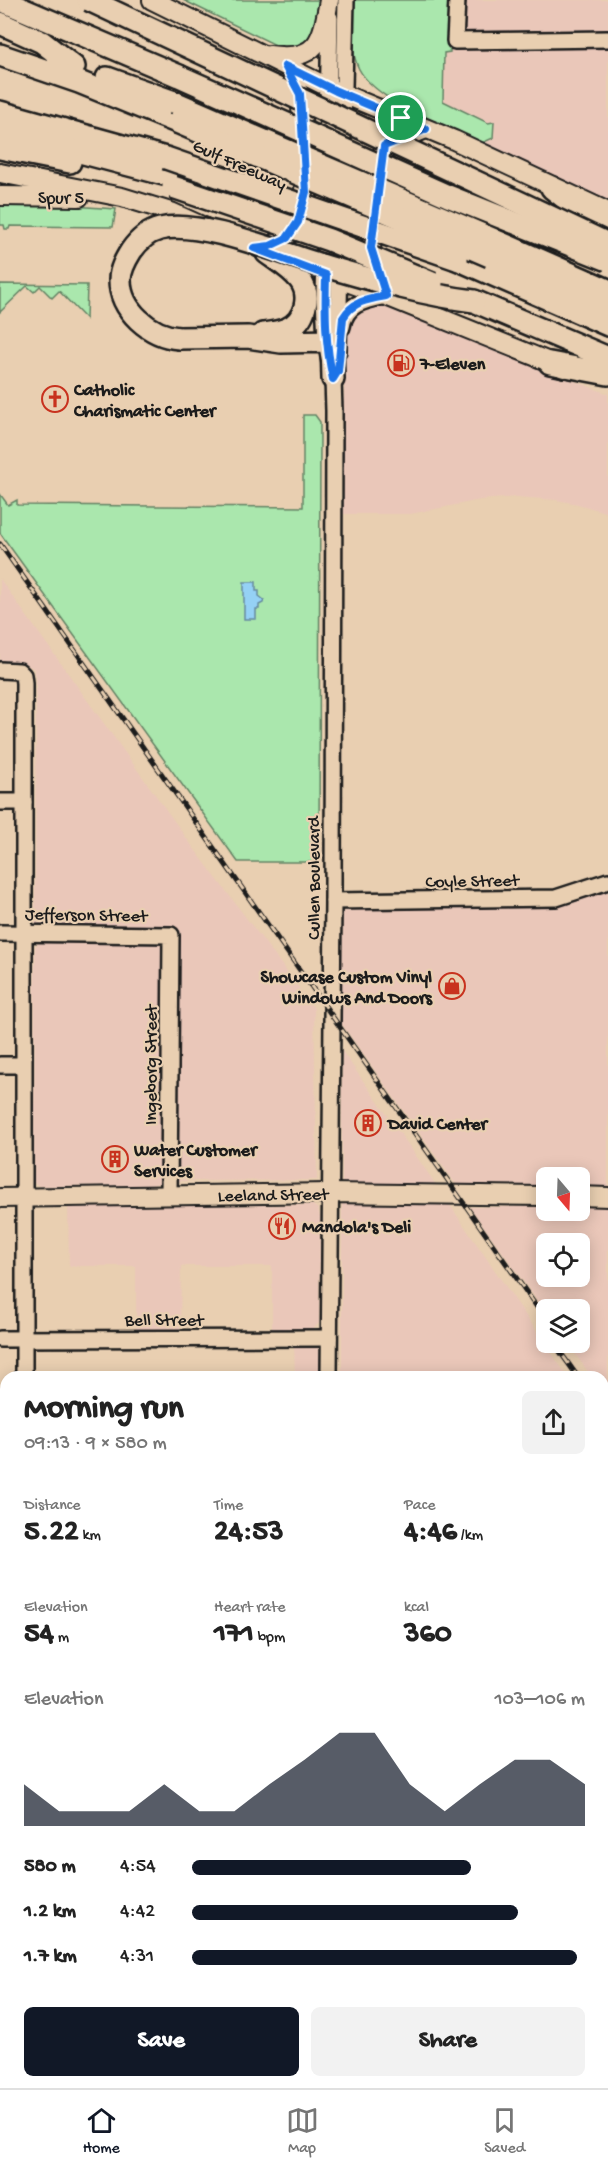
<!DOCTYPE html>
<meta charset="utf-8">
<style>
body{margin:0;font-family:"Gochi Hand",sans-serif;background:#f2f2f2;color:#222;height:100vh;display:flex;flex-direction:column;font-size:22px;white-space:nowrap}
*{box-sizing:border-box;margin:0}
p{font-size:20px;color:#767676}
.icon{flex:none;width:33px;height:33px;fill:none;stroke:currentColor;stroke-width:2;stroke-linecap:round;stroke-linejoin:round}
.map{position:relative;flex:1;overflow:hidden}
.details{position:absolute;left:0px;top:1371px;width:609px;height:717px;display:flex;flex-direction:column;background:#fff;border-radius:18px 18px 0 0;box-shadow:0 3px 15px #0003}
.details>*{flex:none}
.needle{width:39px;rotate:161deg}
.fabs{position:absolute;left:536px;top:1167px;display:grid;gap:12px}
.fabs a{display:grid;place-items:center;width:54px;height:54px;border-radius:9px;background:#fff;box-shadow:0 3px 15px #0003;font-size:30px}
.pin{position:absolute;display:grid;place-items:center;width:51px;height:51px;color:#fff;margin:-26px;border:3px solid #fff;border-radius:50%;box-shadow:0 2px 6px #0007}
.round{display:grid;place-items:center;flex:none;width:63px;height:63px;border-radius:9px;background:#f2f2f2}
.summary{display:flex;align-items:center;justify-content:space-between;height:102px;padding:0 24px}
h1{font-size:33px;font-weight:800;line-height:45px}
.metrics{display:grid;grid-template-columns:repeat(3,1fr);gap:9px;height:102px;padding:6px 24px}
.metrics div{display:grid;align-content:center}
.metrics b{font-size:30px;font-weight:800}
.metrics small{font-size:16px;font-weight:400}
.metrics p{font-size:16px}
.chart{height:168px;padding:12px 24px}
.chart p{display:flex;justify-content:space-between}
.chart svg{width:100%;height:108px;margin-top:6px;fill:#111827;opacity:.7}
.cta{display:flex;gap:12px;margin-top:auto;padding:12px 24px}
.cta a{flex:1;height:69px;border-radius:9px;background:#111827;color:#fff;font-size:24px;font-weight:800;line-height:69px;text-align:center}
.cta a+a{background:#f2f2f2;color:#222}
ul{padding:0 24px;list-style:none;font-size:20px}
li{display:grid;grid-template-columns:96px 72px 1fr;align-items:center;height:45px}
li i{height:15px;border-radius:8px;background:#111827}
.tab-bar{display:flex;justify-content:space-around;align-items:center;height:84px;border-top:2px solid #e0e0e0;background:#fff;font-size:16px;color:#767676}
.tab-bar a{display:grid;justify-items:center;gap:3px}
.tab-bar .on{color:#111827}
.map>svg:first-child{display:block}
.built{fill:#eac7b9;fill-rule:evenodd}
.green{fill:#aae7ad;stroke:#638264;stroke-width:1.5}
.water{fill:#95d1f5;stroke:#65899e;stroke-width:1.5}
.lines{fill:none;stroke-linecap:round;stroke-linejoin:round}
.minor-casing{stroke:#1c1c1c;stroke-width:20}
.major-casing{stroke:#1c1c1c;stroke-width:22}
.highway-casing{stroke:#1c1c1c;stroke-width:26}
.minor{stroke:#e9cfb1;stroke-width:15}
.major{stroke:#e9cfb1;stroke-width:18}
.highway{stroke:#e9cfb1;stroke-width:21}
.rail-casing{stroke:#1c1c1c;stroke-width:5}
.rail{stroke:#e9cfb1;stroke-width:3;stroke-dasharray:9;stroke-linecap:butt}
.highway-bridge-casing{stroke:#1c1c1c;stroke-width:26;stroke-linecap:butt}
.highway-bridge{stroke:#e9cfb1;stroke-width:21}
.route-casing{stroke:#fff;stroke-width:12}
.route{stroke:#1a73e8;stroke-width:8}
.labels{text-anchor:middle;stroke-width:4.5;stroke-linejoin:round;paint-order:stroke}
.street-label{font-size:18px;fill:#1c1c1c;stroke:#e9cfb1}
.poi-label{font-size:18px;font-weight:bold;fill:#1c1c1c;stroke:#e9cfb1;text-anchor:start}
</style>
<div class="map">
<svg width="608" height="2088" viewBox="0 0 608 2088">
<rect width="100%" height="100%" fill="#e9cfb1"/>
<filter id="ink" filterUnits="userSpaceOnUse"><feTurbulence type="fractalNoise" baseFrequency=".0167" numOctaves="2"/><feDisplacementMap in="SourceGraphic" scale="12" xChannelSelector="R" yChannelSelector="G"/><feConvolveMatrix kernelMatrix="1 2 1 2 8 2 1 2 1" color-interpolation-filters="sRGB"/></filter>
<g filter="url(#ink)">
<g class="built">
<path d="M452,0H608V204L482,143L493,123H489L443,101L444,53L450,52Z"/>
<path d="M376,303L608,394V513L578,504L556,500L516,497L480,500L410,514H341L346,321Z"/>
<path d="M0,579L190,843L314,1008L317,1180L178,1181V928L175,926L37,925L35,922L36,677L34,669L26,664H0Z"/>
<path d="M608,887V1187H579V1178H546V1186H457L341,1023L343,911L351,908L536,905Z"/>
<path d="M40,940L157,942L162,947L161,1178L159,1183L152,1185L39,1186L34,1182L35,947Z"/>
<path d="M342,1051L412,1150L568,1377H342Z"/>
<path d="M313,1205L318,1209L320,1217L319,1323L311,1331H272V1266H181L180,1332L136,1333V1266H69L68,1206Z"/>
<path d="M470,1207H546V1210H579V1207H608V1400L603,1393V1377H592L567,1343L579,1342V1310H546V1313ZM546,1244H579V1276H546Z"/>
<path d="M294,1343L317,1345L320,1352V1377H295Z"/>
<path d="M603,1427L608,1434V1620H603Z"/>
<path d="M0,1781H6V1995L0,2015Z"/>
</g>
<g class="green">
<path d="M183,0H319V30L316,41L292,53Z"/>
<path d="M352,0H452L450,52L444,53L443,101L488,123L494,122L493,138L482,143C449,128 376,102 359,69C349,49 352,22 352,0Z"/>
<path d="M0,201L116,209L113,227L10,226L9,229H5L4,225H0Z"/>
<path d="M0,284L87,285L86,319L59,291L52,298L40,286L34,292L27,286L0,312Z"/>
<path d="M303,415H315L320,422L319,862H238L0,533V494L8,505L17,500V505L303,507Z"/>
</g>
<path class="water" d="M244,582H256V591H259V596L264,600L263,603L259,605V609H256V619H244Z"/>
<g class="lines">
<defs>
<g id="minor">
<path d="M457,0L455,41L608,39"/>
<path d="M342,327C345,303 366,300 386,296"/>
<path d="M338,351L346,0"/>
<path d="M0,670L19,671L23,675L24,683V1377"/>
<path d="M0,802H24"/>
<path d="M333,901L556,898L608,881"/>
<path d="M0,933L171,935L169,1196"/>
<path d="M0,1065H23"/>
<path d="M0,1339L329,1338"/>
<path d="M329,1377L333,901L334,411L333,379L326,341L324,298L330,18"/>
<path d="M603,1477H608"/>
<path d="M0,1481H6"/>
<path d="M603,1748H608"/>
<path d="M0,1764H6"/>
<path d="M603,1861H608"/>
<path d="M603,1976H608"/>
<path d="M0,2047L6,2028"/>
<path d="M603,2065H608"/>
<path d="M147,2088L149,2082"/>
<path d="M306,2088L308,2082"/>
<path d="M467,2088L468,2082"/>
</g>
<g id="major">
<path d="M152,0L336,91L454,140L608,212"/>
<path d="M269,55C318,62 322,41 329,0"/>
<path d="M0,173L122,197L171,212L204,227"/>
<path d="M0,196L79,197"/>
<path d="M259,248C268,246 278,244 285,238C316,217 302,129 300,94L296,88"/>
<path d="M377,268L371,248L384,146L426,129"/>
<path d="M347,282L386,296L564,368"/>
<path d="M579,1196L608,1197"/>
<path d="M0,1198L329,1193L546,1196"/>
<path d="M0,1627H6"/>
<path d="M603,1627H608"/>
</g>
<g id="highway">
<path d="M1,0L179,76"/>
<path d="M0,23L42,42L74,67"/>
<path d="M0,55L79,82L177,122"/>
<path d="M107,78L174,102"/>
<path d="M0,112L166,158"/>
<path d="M0,131L175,177"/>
<path d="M0,148L70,162"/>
<path d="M552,188L608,232"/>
<path d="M492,239L608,290"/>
<path d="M490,256L608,306"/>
<path d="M457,259L608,325"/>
<path d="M474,301L608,358"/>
<path d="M263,334C271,333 280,332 287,329C305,321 312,296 300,280C292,269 278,261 267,253"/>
<path d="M179,338L248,337L281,342L332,341L333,379"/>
<path d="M550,363L608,374"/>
</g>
</defs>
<use href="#minor" class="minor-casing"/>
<use href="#major" class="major-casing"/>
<use href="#highway" class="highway-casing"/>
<use href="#minor" class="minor"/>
<use href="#major" class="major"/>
<use href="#highway" class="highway"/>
<defs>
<g id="rail">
<path d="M0,544L546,1320"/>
<path d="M553,1342L578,1377"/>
<path d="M603,1402L608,1409"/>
</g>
</defs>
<use href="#rail" class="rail-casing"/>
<use href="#rail" class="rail"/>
<defs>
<g id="highway-bridge">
<path d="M89,0L608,244"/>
<path d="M179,76L448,196L608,260"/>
<path d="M174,102L492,239"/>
<path d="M177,122L490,256"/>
<path d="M166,158L457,259"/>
<path d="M173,187L329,240L432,283"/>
<path d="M179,338C150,336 120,310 120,280C120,269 126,259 131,251C138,241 148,232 160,229C202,219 285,255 328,267C376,281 425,295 474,301"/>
</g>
</defs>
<use href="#highway-bridge" class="highway-bridge-casing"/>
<use href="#highway-bridge" class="highway-bridge"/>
</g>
</g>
<g class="lines" filter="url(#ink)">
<defs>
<path id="route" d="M285,66L336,91L426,129L384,146L371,248L386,296C369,299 353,301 343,318L338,371L333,379C325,344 325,311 326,275L254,248L270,246L287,238L298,222L306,192L300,94Z"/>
</defs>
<use href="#route" class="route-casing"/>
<use href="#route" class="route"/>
</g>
<defs>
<symbol id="fuel-ring" viewBox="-11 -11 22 22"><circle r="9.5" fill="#e9cfb1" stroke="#c8321e" stroke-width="1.5"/><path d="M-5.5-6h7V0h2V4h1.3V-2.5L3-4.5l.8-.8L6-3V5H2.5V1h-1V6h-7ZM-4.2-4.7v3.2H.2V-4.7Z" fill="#c8321e"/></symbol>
<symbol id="church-ring" viewBox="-11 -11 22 22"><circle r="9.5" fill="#e9cfb1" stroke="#c8321e" stroke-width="1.5"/><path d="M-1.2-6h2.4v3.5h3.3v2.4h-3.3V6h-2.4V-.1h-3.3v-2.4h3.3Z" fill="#c8321e"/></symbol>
<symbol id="shop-ring" viewBox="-11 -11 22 22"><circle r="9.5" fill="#e9cfb1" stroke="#c8321e" stroke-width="1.5"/><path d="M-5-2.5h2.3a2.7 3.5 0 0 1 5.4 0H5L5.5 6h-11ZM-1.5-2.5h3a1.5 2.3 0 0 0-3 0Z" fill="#c8321e"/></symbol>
<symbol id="building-ring" viewBox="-11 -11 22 22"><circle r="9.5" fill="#e9cfb1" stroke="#c8321e" stroke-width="1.5"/><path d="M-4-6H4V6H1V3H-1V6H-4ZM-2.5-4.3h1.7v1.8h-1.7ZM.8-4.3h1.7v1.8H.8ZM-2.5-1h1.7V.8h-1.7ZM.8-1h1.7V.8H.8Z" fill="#c8321e"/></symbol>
<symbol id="restaurant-ring" viewBox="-11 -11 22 22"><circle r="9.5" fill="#e9cfb1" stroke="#c8321e" stroke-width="1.5"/><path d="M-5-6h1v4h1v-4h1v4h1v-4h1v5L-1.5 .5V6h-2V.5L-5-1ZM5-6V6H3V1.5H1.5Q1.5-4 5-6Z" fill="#c8321e"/></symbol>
</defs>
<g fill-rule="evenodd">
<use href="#fuel-ring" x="386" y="348" width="30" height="30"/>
<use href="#church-ring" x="40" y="384" width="30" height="30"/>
<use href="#shop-ring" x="437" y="971" width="30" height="30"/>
<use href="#building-ring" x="353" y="1108" width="30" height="30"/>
<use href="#building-ring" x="100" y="1144" width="30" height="30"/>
<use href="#restaurant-ring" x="267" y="1211" width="30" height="30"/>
</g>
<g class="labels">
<g class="street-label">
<text transform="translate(240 164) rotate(24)" y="6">Gulf Freeway</text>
<text x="61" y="203">Spur 5</text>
<text transform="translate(313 878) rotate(-90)" y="6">Cullen Boulevard</text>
<text transform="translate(472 880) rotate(-1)" y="6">Coyle Street</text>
<text transform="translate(86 914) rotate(1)" y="6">Jefferson Street</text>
<text transform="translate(150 1065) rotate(-90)" y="6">Ingeborg Street</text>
<text transform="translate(273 1194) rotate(-1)" y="6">Leeland Street</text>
<text x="164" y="1325">Bell Street</text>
</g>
<g class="poi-label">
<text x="420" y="369">7-Eleven</text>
<text x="74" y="395">Catholic<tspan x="74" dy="21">Charismatic Center</tspan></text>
<text x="432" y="982" text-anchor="end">Showcase Custom Vinyl<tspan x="432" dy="21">Windows And Doors</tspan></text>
<text x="388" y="1129">David Center</text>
<text x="134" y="1155">Water Customer<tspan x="134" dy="21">Services</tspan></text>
<text x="302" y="1232">Mandola's Deli</text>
</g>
</g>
</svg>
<div class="fabs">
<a><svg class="needle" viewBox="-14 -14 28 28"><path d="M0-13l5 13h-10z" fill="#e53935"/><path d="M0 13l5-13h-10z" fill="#767676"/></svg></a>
<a><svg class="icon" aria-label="locate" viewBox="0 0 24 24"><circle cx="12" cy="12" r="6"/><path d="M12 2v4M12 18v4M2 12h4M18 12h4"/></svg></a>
<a><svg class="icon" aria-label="layers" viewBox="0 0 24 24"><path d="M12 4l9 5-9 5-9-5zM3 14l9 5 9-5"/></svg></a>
</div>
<div class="pin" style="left:401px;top:118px;background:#1e9e55"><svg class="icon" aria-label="arrive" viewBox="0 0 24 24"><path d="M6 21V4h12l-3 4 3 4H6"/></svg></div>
<section class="details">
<div class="summary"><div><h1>Morning run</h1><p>09:13 · 9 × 580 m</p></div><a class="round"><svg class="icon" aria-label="share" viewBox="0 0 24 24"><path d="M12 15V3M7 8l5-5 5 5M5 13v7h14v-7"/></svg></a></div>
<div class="metrics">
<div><p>Distance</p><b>5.22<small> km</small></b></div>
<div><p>Time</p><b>24:53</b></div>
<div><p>Pace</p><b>4:46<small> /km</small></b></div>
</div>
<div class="metrics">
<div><p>Elevation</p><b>54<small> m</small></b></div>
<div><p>Heart rate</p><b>171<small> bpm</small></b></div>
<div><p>kcal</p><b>360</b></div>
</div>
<div class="chart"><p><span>Elevation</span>103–106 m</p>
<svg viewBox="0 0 160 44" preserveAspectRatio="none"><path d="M0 44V27L10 38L20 38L30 38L40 27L50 38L60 38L70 27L80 17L90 6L100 6L110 27L120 38L130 27L140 17L150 17L160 27V44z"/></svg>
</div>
<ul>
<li><b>580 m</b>4:54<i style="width:71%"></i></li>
<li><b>1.2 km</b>4:42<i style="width:83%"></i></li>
<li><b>1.7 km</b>4:31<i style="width:98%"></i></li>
</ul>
<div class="cta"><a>Save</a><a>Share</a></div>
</section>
</div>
<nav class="tab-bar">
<a class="on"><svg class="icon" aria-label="home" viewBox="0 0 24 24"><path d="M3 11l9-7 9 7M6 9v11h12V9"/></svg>Home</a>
<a><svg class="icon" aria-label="map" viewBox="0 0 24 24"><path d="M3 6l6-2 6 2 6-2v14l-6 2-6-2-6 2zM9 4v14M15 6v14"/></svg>Map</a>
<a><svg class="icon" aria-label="saved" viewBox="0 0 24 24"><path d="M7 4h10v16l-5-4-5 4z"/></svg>Saved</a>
</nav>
